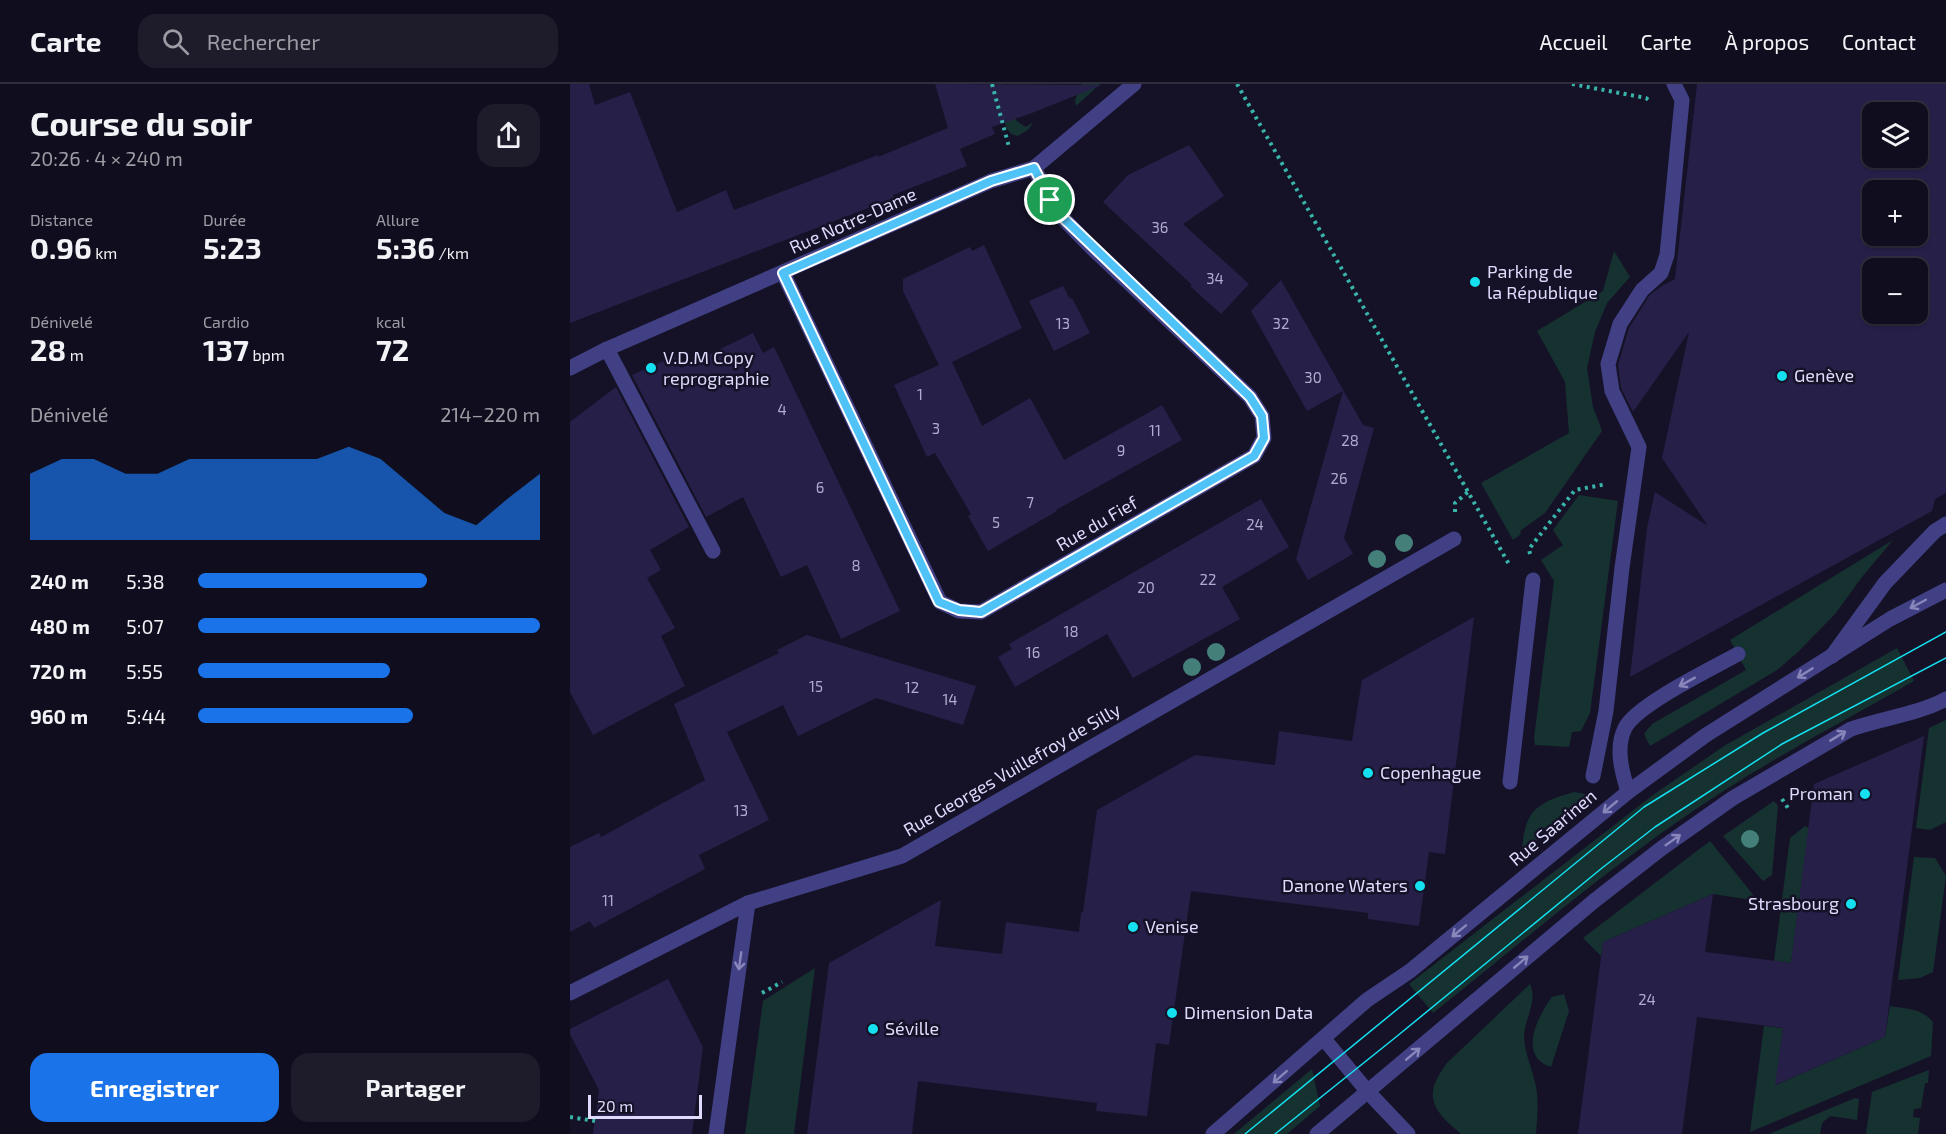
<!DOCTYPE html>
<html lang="fr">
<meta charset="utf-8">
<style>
body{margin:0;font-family:"Exo 2",sans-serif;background:#1e1c2b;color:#f1f3f6;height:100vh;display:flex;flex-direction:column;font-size:22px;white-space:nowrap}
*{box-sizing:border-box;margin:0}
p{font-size:20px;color:#9c9ca4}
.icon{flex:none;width:33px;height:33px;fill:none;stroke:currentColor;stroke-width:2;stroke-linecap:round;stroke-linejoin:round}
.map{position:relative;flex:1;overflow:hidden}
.details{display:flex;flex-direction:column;background:#100e1e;width:570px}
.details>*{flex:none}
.controls{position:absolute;left:1292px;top:18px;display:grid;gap:12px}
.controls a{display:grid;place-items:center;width:66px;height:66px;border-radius:12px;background:#100e1e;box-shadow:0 2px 4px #0004,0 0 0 2px #302e3c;font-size:30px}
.scale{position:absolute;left:18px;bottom:15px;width:114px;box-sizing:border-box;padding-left:6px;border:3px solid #dedbfd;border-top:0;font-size:16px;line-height:21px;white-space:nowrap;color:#dedbfd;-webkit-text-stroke:4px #151228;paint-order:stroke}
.pin{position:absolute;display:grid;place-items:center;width:51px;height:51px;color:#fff;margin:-26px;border:3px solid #fff;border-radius:50%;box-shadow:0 2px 6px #0007}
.round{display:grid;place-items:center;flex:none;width:63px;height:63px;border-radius:18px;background:#1e1c2b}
.overview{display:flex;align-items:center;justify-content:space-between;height:102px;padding:0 30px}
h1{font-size:33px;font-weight:700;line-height:45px}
.stats{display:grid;grid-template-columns:repeat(3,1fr);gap:9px;height:102px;padding:6px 30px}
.stats div{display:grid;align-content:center}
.stats b{font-size:30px;font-weight:700}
.stats small{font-size:16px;font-weight:400}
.stats p{font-size:16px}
.chart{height:168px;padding:12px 30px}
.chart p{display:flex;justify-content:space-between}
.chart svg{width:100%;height:108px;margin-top:6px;fill:#1a73e8;opacity:.7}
.action{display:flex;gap:12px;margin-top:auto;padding:12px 30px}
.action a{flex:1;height:69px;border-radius:18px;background:#1a73e8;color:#fff;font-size:24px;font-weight:700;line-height:69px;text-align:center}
.action a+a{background:#1e1c2b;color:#f1f3f6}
ul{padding:0 30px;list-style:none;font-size:20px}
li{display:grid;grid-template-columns:96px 72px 1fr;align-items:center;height:45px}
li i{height:15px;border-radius:8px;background:#1a73e8}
header{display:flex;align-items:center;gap:36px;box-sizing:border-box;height:84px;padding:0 30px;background:#100e1e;border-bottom:2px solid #302e3c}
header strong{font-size:28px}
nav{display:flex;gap:33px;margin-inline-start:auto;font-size:21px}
.search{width:420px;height:54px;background:#1e1c2b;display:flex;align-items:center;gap:15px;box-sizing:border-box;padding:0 21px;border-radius:18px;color:#9c9ca4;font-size:22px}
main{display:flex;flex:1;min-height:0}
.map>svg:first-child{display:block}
.green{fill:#153230}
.building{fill:#261f48;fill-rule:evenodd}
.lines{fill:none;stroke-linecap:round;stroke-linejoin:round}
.path{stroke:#38b4a9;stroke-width:4;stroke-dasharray:3 4.5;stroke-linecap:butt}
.service{stroke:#414084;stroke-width:15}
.minor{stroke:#414084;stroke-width:15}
.tertiary{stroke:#414084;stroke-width:15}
.tram{stroke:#14e0f0;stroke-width:1.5}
.tree{fill:#447f79}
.oneway{stroke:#8886ba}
.route-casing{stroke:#fff;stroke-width:12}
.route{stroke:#4fc3f7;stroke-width:8}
.poi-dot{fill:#14e0f0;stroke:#151228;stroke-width:2}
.labels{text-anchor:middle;stroke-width:5;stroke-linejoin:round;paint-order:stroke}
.number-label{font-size:15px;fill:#b0acd0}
.street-label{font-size:18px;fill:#dedbfd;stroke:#151228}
.poi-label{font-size:18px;fill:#dedbfd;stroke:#151228;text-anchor:start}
</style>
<header>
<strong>Carte</strong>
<div class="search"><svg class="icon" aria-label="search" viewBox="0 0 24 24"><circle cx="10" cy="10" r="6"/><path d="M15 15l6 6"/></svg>Rechercher</div>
<nav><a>Accueil</a><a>Carte</a><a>À propos</a><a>Contact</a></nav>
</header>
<main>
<section class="details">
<div class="overview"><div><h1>Course du soir</h1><p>20:26 · 4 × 240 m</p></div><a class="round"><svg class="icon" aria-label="share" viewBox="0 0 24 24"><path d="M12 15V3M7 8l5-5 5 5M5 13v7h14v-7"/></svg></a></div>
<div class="stats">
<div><p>Distance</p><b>0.96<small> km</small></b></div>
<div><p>Durée</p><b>5:23</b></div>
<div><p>Allure</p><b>5:36<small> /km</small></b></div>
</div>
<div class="stats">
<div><p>Dénivelé</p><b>28<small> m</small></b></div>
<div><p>Cardio</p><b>137<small> bpm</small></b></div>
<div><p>kcal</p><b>72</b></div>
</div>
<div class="chart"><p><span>Dénivelé</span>214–220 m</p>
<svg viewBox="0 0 160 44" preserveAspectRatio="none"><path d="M0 44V17L10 11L20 11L30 17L40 17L50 11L60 11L70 11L80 11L90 11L100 6L110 11L120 22L130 33L140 38L150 27L160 17V44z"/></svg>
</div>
<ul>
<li><b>240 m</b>5:38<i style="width:67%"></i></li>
<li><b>480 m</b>5:07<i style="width:100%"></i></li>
<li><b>720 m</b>5:55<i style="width:56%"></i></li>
<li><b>960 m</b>5:44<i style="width:63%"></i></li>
</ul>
<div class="action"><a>Enregistrer</a><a>Partager</a></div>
</section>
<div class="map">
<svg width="1376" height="1050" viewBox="0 0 1376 1050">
<rect width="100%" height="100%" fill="#151228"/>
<g class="green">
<path d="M427,0H432C436,24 435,30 456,43L463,38L459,45L448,52L441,50L436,43Z"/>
<path d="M512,0H530L506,22L505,16Z"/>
<path d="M1044,167L1060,193L1037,219L1025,248L1017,284L1023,323L1032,347L975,429L950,447L951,450L943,456L911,399L999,349L995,298L967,247L1033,207Z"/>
<path d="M1009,411L1048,417L1020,629L1011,647L1002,648L999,663L965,661L964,654L984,497L971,476L993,461L983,446Z"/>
<path d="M1323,456L1292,493L1265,530L1228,568L1207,586L1080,662L1074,650L1082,640L1176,586L1160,556Z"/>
<path d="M1327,564L1344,597C1281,633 1216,667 1155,706C1053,771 957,854 863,929L839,900L1083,711L1154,662Z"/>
<path d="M1376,636V738L1360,746L1346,744L1359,644Z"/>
<path d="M1004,708L1020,711L955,767L952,766C955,726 966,719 1004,708Z"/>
<path d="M1204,717L1208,722L1202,791L1193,797L1153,752Z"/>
<path d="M1235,742L1239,744L1221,879L1204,877L1220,754Z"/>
<path d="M1140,757L1188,817L1143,810L1033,858L1031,872L1013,854Z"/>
<path d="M1344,773L1365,774L1376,792L1363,888L1350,894L1328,896Z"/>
<path d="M245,884L224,1050H175L193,917Z"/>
<path d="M960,900C968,918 954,935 954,954C955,971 963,986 966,1003C969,1018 967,1035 966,1050H891C862,1026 852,1012 877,979Z"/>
<path d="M994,910L999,927L981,983C947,972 968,932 982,913Z"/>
<path d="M1320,922C1337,925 1351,924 1363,938L1361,972L1180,1048L1194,942L1213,944L1206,1001L1315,953Z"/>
<path d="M742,985L750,1022L717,1050H664Z"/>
<path d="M1359,986L1358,999H1355L1351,1024L1344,1025L1343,1033L1350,1034L1348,1050H1296L1302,1008Z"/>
<path d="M1285,1014L1289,1015L1287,1036L1260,1032L1252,1039L1250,1050H1199Z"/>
</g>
<g class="building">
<path d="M0,0H19L25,21L60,8L107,128L156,106L164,126L308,71V73L378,44L365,0L532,1L462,29L422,43L425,50L390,65L397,82L323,111L324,114L0,239Z"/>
<path d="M1127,0H1376V409L1365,415L1362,427L1060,593L1077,444L1085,408L1138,442L1092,374L1119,248L1063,328L1051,304L1048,281L1059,244L1079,212L1090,203L1105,195ZM1302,28H1347V74H1302ZM1302,106H1347V152H1302ZM1302,184H1347V230H1302Z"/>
<path d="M619,61L654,112L613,140L679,200L651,230L620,202L622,201L533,118L558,91Z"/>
<path d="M414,161L452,244L382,278L412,342L460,314L494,376L592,321L612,356L486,426L487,427L418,467L398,432L401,430L365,369L357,373L324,301L369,281L333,207V195L400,163L402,167Z"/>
<path d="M711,196L793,341L804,344L774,454L783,470L738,496L726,475L773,307L737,327L681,227Z"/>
<path d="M493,202L500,215L502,214L520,249L484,267L459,217Z"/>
<path d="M183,249L193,269L204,263L330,527L271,555L237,481L211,493L173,413L136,433L62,291L105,272L111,284Z"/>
<path d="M46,303L119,443L80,466L91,486L77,494L105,544L91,552L115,602L23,651L0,608V338Z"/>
<path d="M691,415L719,463L652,503L670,535L563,594L537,550L445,603L428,573L442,565L439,560Z"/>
<path d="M904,533L875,770L859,768L849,842L798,835V829L621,807L599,961L586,959L577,1032L526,1027L527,1019L348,997L342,1050H237L259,879L371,816L365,862L432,870L436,838L509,848L511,829L513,828L527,726L625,671L705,681L709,647L782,657L792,596Z"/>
<path d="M237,551L406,602L393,641L306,614L228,652L213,621L157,648L199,736L129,771L135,785L24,844L20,837L0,848V763L29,749L31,753L135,696L104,620L209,569L207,566Z"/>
<path d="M1354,652L1315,953L1205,1001L1213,944L1127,933L1112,1050H1008L1033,858L1143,810L1135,868L1221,879L1244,700Z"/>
<path d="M98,895L133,963L122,1050H23L29,1006L0,950V945Z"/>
</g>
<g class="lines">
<g class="path">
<path d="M422,0L439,63"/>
<path d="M667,0L940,482"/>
<path d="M1002,0L1076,14L1080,17"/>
<path d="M885,428V419L898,408"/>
<path d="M960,470L959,465L1005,406L1037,400"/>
<path d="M1212,715L1220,727"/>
<path d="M192,909L212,898"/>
<path d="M0,1033L25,1037"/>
</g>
<g class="service">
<path d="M37,265L143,467"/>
<path d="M1262,572L1315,499L1365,447L1376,440"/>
<path d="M1023,692L1036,627L1052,484L1069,363L1042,307L1038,280L1050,240L1072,206L1091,189L1097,171L1112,16L1104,0"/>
<path d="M940,698L963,496"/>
<path d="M1058,708C1052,688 1045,664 1055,644C1066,621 1143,584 1168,570"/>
</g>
<g class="minor">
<path d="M213,189L370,518L389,527L411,528L684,372L694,354L692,332L680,313L522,164L487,128L464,84"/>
<path d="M0,909L178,819L332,772L884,455"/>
<path d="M754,955L798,1008L838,1050"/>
<path d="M146,1050L178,819"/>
<path d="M643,1050L797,916L840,887L1058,708L1136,651L1320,535L1376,506"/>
<path d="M747,1050L1024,817L1092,764L1163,714L1281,645C1312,634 1346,631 1376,615"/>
</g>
<path class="tertiary" d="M0,284L37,265L421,97L464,84L564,0"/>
<g class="tram">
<path d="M675,1050L1074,723L1193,649L1376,548"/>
<path d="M705,1050L826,953L1032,784L1085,743L1212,660L1376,574"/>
</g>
</g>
<g class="tree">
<circle cx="834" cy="459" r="9"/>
<circle cx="807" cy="475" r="9"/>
<circle cx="646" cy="568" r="9"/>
<circle cx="622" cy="583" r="9"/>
<circle cx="1180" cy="755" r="9"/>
</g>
<defs><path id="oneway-shaft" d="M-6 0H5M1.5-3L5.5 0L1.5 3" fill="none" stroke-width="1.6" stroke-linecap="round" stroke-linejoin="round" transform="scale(1.5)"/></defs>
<g class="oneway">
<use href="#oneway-shaft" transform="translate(1348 520) rotate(152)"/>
<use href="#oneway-shaft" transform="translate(1235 589) rotate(148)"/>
<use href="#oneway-shaft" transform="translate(1117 598) rotate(151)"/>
<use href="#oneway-shaft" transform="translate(1268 652) rotate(-31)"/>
<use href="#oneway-shaft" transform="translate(1040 723) rotate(140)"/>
<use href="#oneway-shaft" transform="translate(1103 756) rotate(-35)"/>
<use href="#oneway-shaft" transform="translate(889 847) rotate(141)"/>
<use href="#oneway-shaft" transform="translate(170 877) rotate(98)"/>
<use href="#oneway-shaft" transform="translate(951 878) rotate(-40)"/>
<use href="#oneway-shaft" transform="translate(843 970) rotate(-40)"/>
<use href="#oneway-shaft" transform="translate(710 993) rotate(139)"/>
</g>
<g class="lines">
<defs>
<path id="route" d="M464,84L487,128L680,313L692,332L694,354L684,372L411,528L389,526L369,518L213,189L421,97Z"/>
</defs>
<use href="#route" class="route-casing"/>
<use href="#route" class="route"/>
</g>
<g class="poi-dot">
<circle cx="905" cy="198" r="6"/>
<circle cx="81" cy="284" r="6"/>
<circle cx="1212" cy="292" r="6"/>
<circle cx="798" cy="689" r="6"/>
<circle cx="1295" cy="710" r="6"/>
<circle cx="850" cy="802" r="6"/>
<circle cx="1281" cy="820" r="6"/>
<circle cx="563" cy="843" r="6"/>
<circle cx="602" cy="929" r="6"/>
<circle cx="303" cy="945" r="6"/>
</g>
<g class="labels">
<g class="number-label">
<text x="590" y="149">36</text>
<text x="645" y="200">34</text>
<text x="493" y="245">13</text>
<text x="711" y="245">32</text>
<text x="743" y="299">30</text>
<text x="350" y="316">1</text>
<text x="212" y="331">4</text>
<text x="366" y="350">3</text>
<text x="585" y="352">11</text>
<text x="780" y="362">28</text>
<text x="551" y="372">9</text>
<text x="769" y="400">26</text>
<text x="250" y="409">6</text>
<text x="460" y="424">7</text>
<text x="426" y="444">5</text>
<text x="685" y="446">24</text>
<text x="286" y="487">8</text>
<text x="638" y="501">22</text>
<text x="576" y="509">20</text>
<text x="501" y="553">18</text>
<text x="463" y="574">16</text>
<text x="246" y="608">15</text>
<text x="342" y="609">12</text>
<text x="380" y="621">14</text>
<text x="171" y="732">13</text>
<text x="38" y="822">11</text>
<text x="1077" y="921">24</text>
</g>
<g class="street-label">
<text transform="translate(283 137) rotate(-24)" y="6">Rue Notre-Dame</text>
<text transform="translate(527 440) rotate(-30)" y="6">Rue du Fief</text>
<text transform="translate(442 686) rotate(-30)" y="6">Rue Georges Vuillefroy de Silly</text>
<text transform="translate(983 744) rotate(-40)" y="6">Rue Saarinen</text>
</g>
<g class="poi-label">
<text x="917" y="194">Parking de<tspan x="917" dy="21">la République</tspan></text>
<text x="93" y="280">V.D.M Copy<tspan x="93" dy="21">reprographie</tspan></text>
<text x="1224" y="298">Genève</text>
<text x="810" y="695">Copenhague</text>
<text x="1283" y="716" text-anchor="end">Proman</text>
<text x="838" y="808" text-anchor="end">Danone Waters</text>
<text x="1269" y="826" text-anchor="end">Strasbourg</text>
<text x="575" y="849">Venise</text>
<text x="614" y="935">Dimension Data</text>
<text x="315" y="951">Séville</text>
</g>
</g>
</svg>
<div class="controls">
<a><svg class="icon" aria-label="layers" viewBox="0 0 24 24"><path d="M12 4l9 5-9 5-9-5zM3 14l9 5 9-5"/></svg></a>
<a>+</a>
<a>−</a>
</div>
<div class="scale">20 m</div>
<div class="pin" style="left:480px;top:116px;background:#1e9e55"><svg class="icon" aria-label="arrive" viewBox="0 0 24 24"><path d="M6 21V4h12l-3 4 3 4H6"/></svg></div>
</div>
</main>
